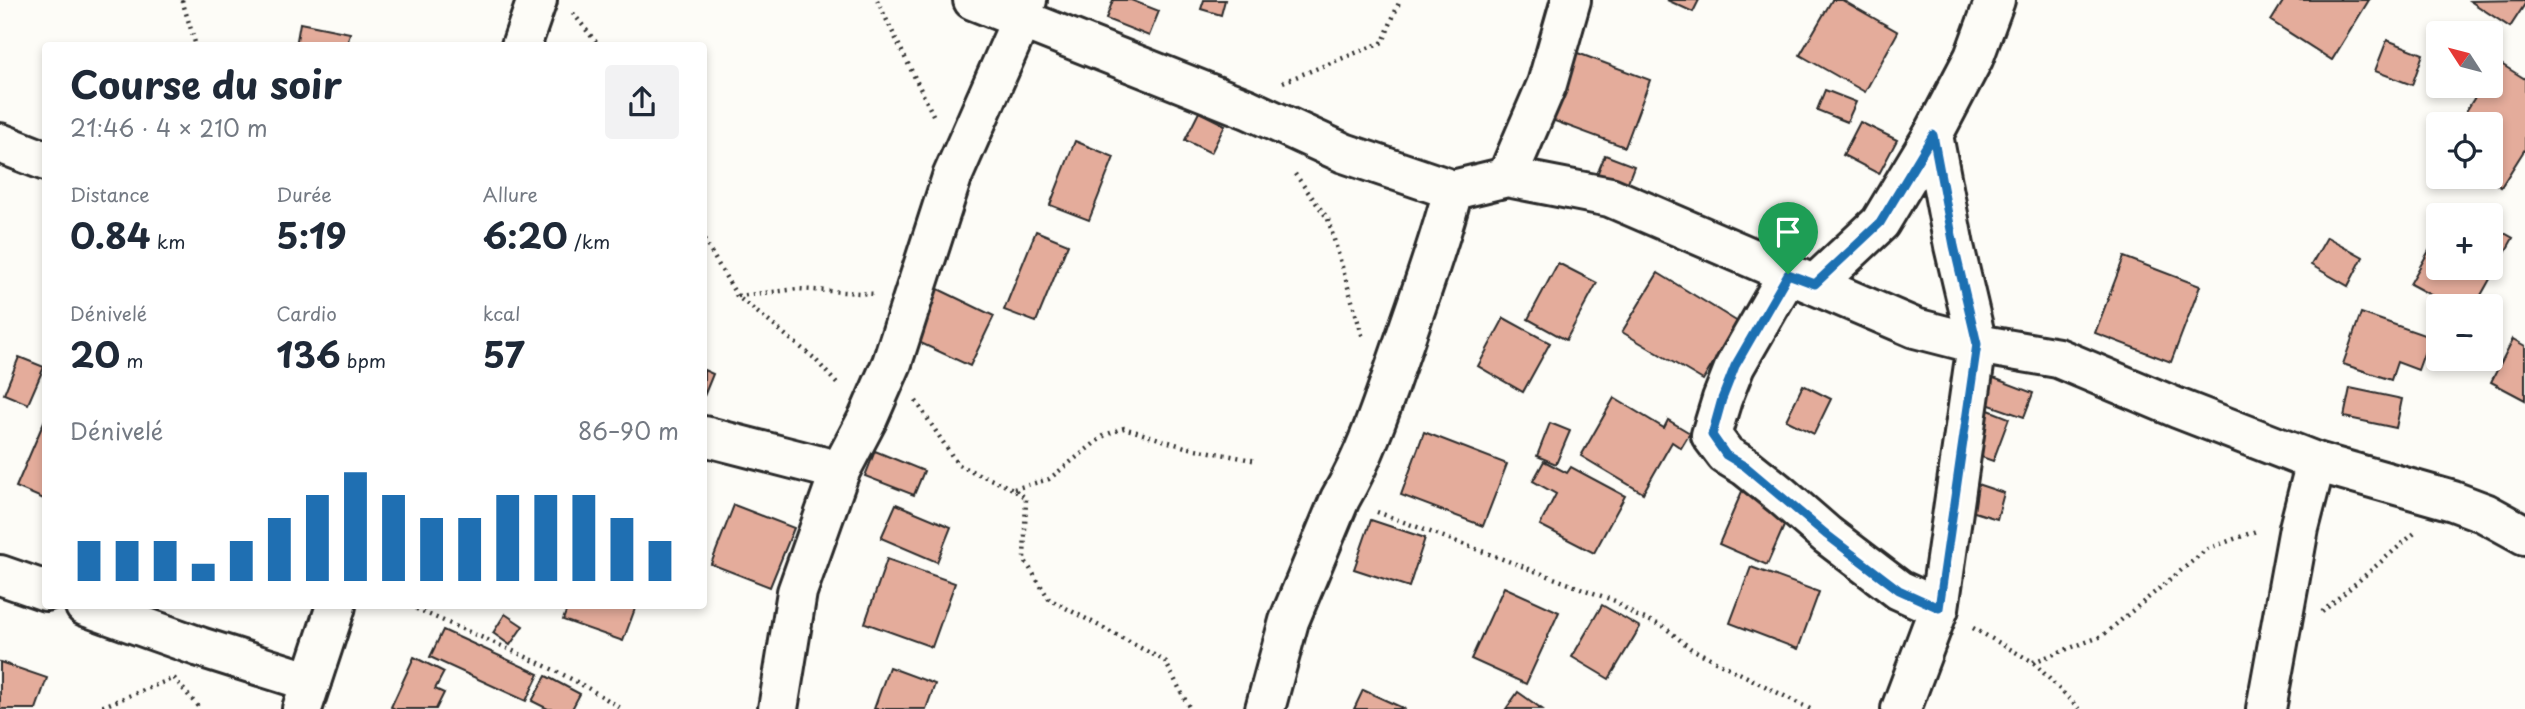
<!DOCTYPE html>
<html lang="fr">
<meta charset="utf-8">
<style>
body{margin:0;font-family:"Playpen Sans",sans-serif;background:#f2f2f3;color:#1f2937;height:100vh;display:flex;flex-direction:column;font-size:26px;white-space:nowrap}
*{box-sizing:border-box;margin:0}
p{font-size:23px;color:#747a83}
.icon{flex:none;width:38px;height:38px;fill:none;stroke:currentColor;stroke-width:2;stroke-linecap:round;stroke-linejoin:round}
.map{position:relative;flex:1;overflow:hidden}
.drawer{position:absolute;left:42px;top:42px;width:665px;height:567px;display:flex;flex-direction:column;background:#fff;border-radius:7px;box-shadow:0 4px 10px #0003}
.drawer>*{flex:none}
.needle{width:46px;rotate:306deg}
.buttons{position:absolute;left:2426px;top:21px;display:grid;gap:14px}
.buttons a{display:grid;place-items:center;width:77px;height:77px;border-radius:7px;background:#fff;box-shadow:0 4px 10px #0003;font-size:35px}
.pin{position:absolute;display:grid;place-items:center;width:60px;height:60px;color:#fff;margin:-72px -30px;border-radius:50% 50% 50% 0;rotate:-45deg;box-shadow:0 0 7px #0007}
.pin .icon{rotate:45deg}
.round{display:grid;place-items:center;flex:none;width:74px;height:74px;border-radius:7px;background:#f2f2f3}
.summary{display:flex;align-items:center;justify-content:space-between;height:119px;padding:0 28px}
h1{font-size:38px;font-weight:700;line-height:52px}
.metrics{display:grid;grid-template-columns:repeat(3,1fr);gap:10px;height:119px;padding:7px 28px}
.metrics div{display:grid;align-content:center}
.metrics b{font-size:35px;font-weight:700}
.metrics small{font-size:19px;font-weight:400}
.metrics p{font-size:19px}
.chart{height:196px;padding:14px 28px}
.chart p{display:flex;justify-content:space-between}
.chart svg{width:100%;height:126px;margin-top:7px;stroke:#1f6fb2;stroke-width:6}
.map>svg:first-child{display:block}
.building{fill:#e4ac9b;stroke:#2b2b2b;stroke-width:2}
.lines{fill:none;stroke-linecap:round;stroke-linejoin:round}
.minor-casing{stroke:#2b2b2b;stroke-width:44}
.path{stroke:#2b2b2b;stroke-width:4.5;stroke-dasharray:2 5;stroke-linecap:butt}
.minor{stroke:#fdfcf7;stroke-width:38}
.route-casing{stroke:#fff;stroke-width:14}
.route{stroke:#1f6fb2;stroke-width:9}
</style>
<div class="map">
<svg width="2525" height="709" viewBox="0 0 2525 709">
<rect width="100%" height="100%" fill="#fdfcf7"/>
<filter id="ink" filterUnits="userSpaceOnUse"><feTurbulence type="fractalNoise" baseFrequency=".0143" numOctaves="2"/><feDisplacementMap in="SourceGraphic" scale="14" xChannelSelector="R" yChannelSelector="G"/><feConvolveMatrix kernelMatrix="1 2 1 2 8 2 1 2 1" color-interpolation-filters="sRGB"/></filter>
<g filter="url(#ink)">
<g class="building">
<path d="M1113,0H1131L1159,11L1149,36L1106,19Z"/>
<path d="M1204,0H1225L1221,15L1201,9Z"/>
<path d="M1667,0H1699L1693,12Z"/>
<path d="M1832,0H1842L1898,32L1865,92L1800,55Z"/>
<path d="M2284,0H2369L2332,60L2271,21Z"/>
<path d="M2525,0V4L2510,27L2470,1Z"/>
<path d="M300,23L350,33L347,46H296Z"/>
<path d="M2387,40L2423,54L2412,85L2375,71Z"/>
<path d="M1575,52L1650,80L1625,147L1549,119Z"/>
<path d="M2498,62L2525,79V149L2501,187L2485,177H2490V124H2458L2482,86H2490V74Z"/>
<path d="M1825,90L1856,102L1847,122L1817,110Z"/>
<path d="M1199,112L1225,125L1211,153L1185,140Z"/>
<path d="M1860,122L1897,140L1879,174L1843,155Z"/>
<path d="M1075,141L1114,157L1089,220L1050,205Z"/>
<path d="M1605,155L1634,166L1623,195L1593,184Z"/>
<path d="M2454,205L2473,215H2449Z"/>
<path d="M2490,225L2513,238L2475,306H2451L2410,284L2438,235V268H2490Z"/>
<path d="M1036,231L1068,244L1036,322L1004,310Z"/>
<path d="M2327,237L2363,257L2348,286L2311,265Z"/>
<path d="M2124,257L2200,286L2171,362L2095,333Z"/>
<path d="M1558,263L1597,283L1566,340L1528,319Z"/>
<path d="M1658,273L1738,322L1703,380L1622,332Z"/>
<path d="M934,287L994,316L970,366L910,338Z"/>
<path d="M2361,313L2430,337L2418,370L2397,362L2391,380L2343,364Z"/>
<path d="M1504,318L1550,343L1523,392L1478,366Z"/>
<path d="M2513,339L2525,346V400L2491,382Z"/>
<path d="M19,357L44,367L28,404L4,394Z"/>
<path d="M704,370L713,374L704,396Z"/>
<path d="M1991,377L2033,393L2024,417L1981,402Z"/>
<path d="M1803,385L1831,399L1814,434L1786,420Z"/>
<path d="M2350,388L2402,399L2396,428L2344,417Z"/>
<path d="M1614,398L1664,428L1668,420L1690,433L1681,448L1672,442L1643,493L1581,456Z"/>
<path d="M1986,409L2009,418L1993,461L1970,453Z"/>
<path d="M46,417V500L16,487Z"/>
<path d="M1550,423L1570,431L1556,464L1537,456Z"/>
<path d="M1424,432L1507,464L1483,526L1401,495Z"/>
<path d="M875,451L924,471L914,495L865,476Z"/>
<path d="M1544,461L1567,473L1571,467L1625,496L1594,553L1540,525L1556,494L1533,481Z"/>
<path d="M1977,484L2004,493L1997,519L1968,510Z"/>
<path d="M1743,489L1791,510L1767,565L1719,544Z"/>
<path d="M896,504L951,527L937,562L881,538Z"/>
<path d="M734,505L794,528L770,587L711,564Z"/>
<path d="M1371,520L1425,538L1409,587L1354,569Z"/>
<path d="M887,559L955,583L932,647L865,623Z"/>
<path d="M1751,567L1819,592L1798,649L1730,623Z"/>
<path d="M1504,587L1559,612L1526,684L1471,659Z"/>
<path d="M1602,605L1640,627L1609,679L1572,657Z"/>
<path d="M568,606H636L623,641L563,620Z"/>
<path d="M505,614L523,626L510,645L493,633Z"/>
<path d="M443,630L539,674L526,701L430,657Z"/>
<path d="M414,657L444,672L435,689L444,693L436,709H395L391,707Z"/>
<path d="M0,662L47,678L36,709H0Z"/>
<path d="M889,667L935,684L926,709H874Z"/>
<path d="M546,676L580,694L572,709H548L532,701Z"/>
<path d="M1363,690L1405,709H1354Z"/>
<path d="M1518,692L1542,709H1506Z"/>
</g>
<g class="lines">
<defs>
<g id="minor">
<path d="M973,0L1248,109L1344,153L1453,190L1507,177L1610,197L1915,328L1977,344L1939,608L1901,709"/>
<path d="M521,46L537,0"/>
<path d="M1933,135L1954,246L1977,344L2058,358L2177,408L2316,462L2453,501L2485,513L2525,535"/>
<path d="M0,143L46,161"/>
<path d="M1507,177L1547,84L1571,0"/>
<path d="M1788,274L1735,366L1722,399L1711,435L1726,455L1746,467L1781,495L1827,535L1899,590L1939,608"/>
<path d="M1815,284L1880,223L1933,135L1974,57L1995,0"/>
<path d="M704,436L840,471"/>
<path d="M0,575L46,591"/>
<path d="M85,606L200,647L311,682"/>
<path d="M302,709L336,606"/>
<path d="M778,709L797,592L840,471L868,418L892,363L952,177L1022,18L1027,0"/>
<path d="M1265,709L1289,621L1340,499C1369,449 1386,393 1405,339C1422,289 1440,241 1453,190"/>
<path d="M2266,709L2299,528L2316,462"/>
</g>
</defs>
<use href="#minor" class="minor-casing"/>
<g class="path">
<path d="M182,0L196,46"/>
<path d="M877,0L935,119"/>
<path d="M573,13L599,46"/>
<path d="M1283,82L1383,42L1400,0"/>
<path d="M1295,174L1328,219L1363,338"/>
<path d="M704,240L737,296L814,358L839,386"/>
<path d="M738,296L798,289L875,294"/>
<path d="M916,401L958,465L1013,489L1026,498L1024,559L1049,599L1165,661L1190,709"/>
<path d="M1014,489L1049,479L1105,435L1124,428L1185,447L1257,461"/>
<path d="M1377,512L1615,601L1635,615L1663,626L1690,648L1810,709"/>
<path d="M410,606C482,639 556,665 622,709"/>
<path d="M2322,612L2417,531"/>
<path d="M1973,628L2033,662L2079,709"/>
<path d="M2033,662L2102,636L2207,549L2259,530"/>
<path d="M96,709L174,678L200,709"/>
</g>
<use href="#minor" class="minor"/>
</g>
</g>
<g class="lines" filter="url(#ink)">
<defs>
<path id="route" d="M1933,135L1954,246L1977,344L1939,608L1899,590L1827,535L1746,467L1726,455L1712,435L1722,399L1735,366L1788,274L1815,284L1880,223Z"/>
</defs>
<use href="#route" class="route-casing"/>
<use href="#route" class="route"/>
</g>
</svg>
<div class="buttons">
<a><svg class="needle" viewBox="-14 -14 28 28"><path d="M0-13l5 13h-10z" fill="#e53935"/><path d="M0 13l5-13h-10z" fill="#747a83"/></svg></a>
<a><svg class="icon" aria-label="locate" viewBox="0 0 24 24"><circle cx="12" cy="12" r="6"/><path d="M12 2v4M12 18v4M2 12h4M18 12h4"/></svg></a>
<a>+</a>
<a>−</a>
</div>
<div class="pin" style="left:1788px;top:274px;background:#1e9e55"><svg class="icon" aria-label="arrive" viewBox="0 0 24 24"><path d="M6 21V4h12l-3 4 3 4H6"/></svg></div>
<section class="drawer">
<div class="summary"><div><h1>Course du soir</h1><p>21:46 · 4 × 210 m</p></div><a class="round"><svg class="icon" aria-label="share" viewBox="0 0 24 24"><path d="M12 15V3M7 8l5-5 5 5M5 13v7h14v-7"/></svg></a></div>
<div class="metrics">
<div><p>Distance</p><b>0.84<small> km</small></b></div>
<div><p>Durée</p><b>5:19</b></div>
<div><p>Allure</p><b>6:20<small> /km</small></b></div>
</div>
<div class="metrics">
<div><p>Dénivelé</p><b>20<small> m</small></b></div>
<div><p>Cardio</p><b>136<small> bpm</small></b></div>
<div><p>kcal</p><b>57</b></div>
</div>
<div class="chart"><p><span>Dénivelé</span>86–90 m</p>
<svg viewBox="0 0 160 44" preserveAspectRatio="none"><path d="M5 44V30M15 44V30M25 44V30M35 44V38M45 44V30M55 44V22M65 44V14M75 44V6M85 44V14M95 44V22M105 44V22M115 44V14M125 44V14M135 44V14M145 44V22M155 44V30"/></svg>
</div>
</section>
</div>
